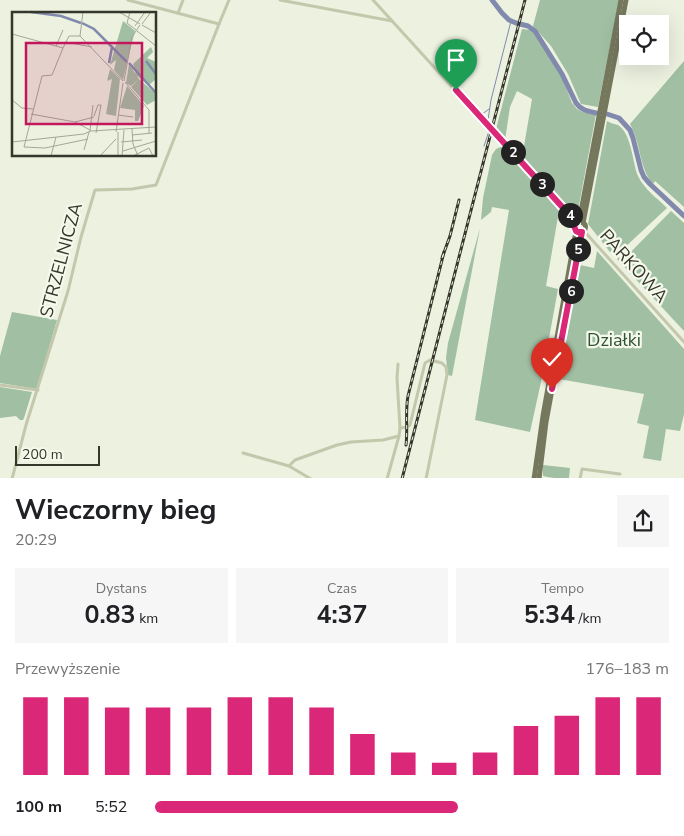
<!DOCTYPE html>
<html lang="pl">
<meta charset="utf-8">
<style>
body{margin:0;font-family:"Nunito Sans",sans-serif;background:#f6f6f6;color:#202124;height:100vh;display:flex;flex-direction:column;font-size:19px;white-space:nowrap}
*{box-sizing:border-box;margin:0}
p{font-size:16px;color:#757577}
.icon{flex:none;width:28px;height:28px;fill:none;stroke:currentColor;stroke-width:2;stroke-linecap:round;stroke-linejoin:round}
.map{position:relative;height:478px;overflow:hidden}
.panel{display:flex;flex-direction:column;background:#fff;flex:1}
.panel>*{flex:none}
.tools{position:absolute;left:619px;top:15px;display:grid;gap:10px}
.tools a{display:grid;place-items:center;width:50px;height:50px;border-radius:0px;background:#fff;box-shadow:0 5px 20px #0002;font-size:25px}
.scale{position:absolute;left:15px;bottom:12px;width:85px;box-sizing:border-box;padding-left:5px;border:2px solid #36372b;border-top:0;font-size:14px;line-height:18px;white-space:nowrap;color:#36372b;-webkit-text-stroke:4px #f5f9ec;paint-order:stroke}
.pin{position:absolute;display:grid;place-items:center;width:42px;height:42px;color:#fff;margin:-51px -21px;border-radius:50% 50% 50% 0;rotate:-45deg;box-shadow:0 0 5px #0007}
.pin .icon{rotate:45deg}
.km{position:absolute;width:25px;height:25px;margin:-12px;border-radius:50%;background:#222;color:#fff;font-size:14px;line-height:25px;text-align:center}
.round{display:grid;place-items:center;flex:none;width:52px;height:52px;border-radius:0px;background:#f6f6f6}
.overview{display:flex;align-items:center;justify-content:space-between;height:85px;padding:0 15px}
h1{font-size:28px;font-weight:700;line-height:38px}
.figures{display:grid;grid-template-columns:repeat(3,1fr);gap:8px;height:85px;padding:5px 15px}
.figures div{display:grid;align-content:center;border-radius:0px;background:#f6f6f6;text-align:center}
.figures b{font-size:25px;font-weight:700}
.figures small{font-size:14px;font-weight:400}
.figures p{font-size:14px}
.chart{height:140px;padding:10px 15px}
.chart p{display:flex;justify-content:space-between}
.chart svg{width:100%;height:90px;margin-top:5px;stroke:#db2777;stroke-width:6}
ul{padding:0 15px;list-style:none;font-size:16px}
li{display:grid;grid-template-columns:80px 60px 1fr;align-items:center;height:38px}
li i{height:12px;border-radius:6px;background:#db2777}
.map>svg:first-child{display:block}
.green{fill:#a1bfa3}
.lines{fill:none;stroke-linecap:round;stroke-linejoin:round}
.stream{stroke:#818aac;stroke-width:1}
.river{stroke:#818aac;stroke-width:5}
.street{stroke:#c3c8ac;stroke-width:3}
.primary{stroke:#75785d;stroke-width:5}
.rail-casing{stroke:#36372b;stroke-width:3}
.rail{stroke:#f5f9ec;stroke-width:1;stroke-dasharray:4;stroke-linecap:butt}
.route-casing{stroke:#fff;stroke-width:10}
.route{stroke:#db2777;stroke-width:6}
.labels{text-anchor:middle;stroke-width:4.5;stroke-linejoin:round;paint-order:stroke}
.street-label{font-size:18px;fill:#36372b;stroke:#f5f9ec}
.park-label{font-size:18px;fill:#305334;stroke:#f5f9ec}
.inset-river{fill:none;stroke:#818aac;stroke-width:2.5}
.inset-road{fill:none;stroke:#a3a798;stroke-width:1}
.view{fill:#c2185b;fill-opacity:0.15;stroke:#c2185b;stroke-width:2.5}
.inset-edge{fill:none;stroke:#36372b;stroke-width:2.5}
</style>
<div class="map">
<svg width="684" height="479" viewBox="0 0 684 479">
<rect width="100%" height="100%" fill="#ecf1e0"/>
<g class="green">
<path d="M540,0H619L598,107L581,104L568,74L551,46L533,26Z"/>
<path d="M522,29L531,30L537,36L563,80L572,103L577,109L583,112L596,114L577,216H573L522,158L532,99L517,91L510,107L505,140L496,129Z"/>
<path d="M684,61V207L655,181L653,184C639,168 641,143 630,124Z"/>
<path d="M607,121C610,123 615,124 618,125C632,134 632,162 638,176C644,189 657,198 667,208L623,249L622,248L619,251L615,248L610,252L588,224Z"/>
<path d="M503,146L559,211L546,286L558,289L541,382L530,432L475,420L509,210L492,207L491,212L481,220L483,198L492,155L496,149Z"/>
<path d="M671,211L684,223V331L617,259L619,257L622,261Z"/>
<path d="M480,228L452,376L448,375L446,358L448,343Z"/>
<path d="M597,251L684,349V414L680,431L666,429L661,461L643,458L649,426L637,423L644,394L559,379L580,265L594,268Z"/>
<path d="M12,312L57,320L37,389L0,383V356Z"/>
<path d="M0,387L32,392L24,418L23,420H20L16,416L0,418Z"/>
<path d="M543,465L570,468L569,478C560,479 552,478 543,476Z"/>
</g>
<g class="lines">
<g class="stream">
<path d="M481,115L489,109"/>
<path d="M478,118L477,119L489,131L484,146"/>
<path d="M488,120L491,100L511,21"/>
</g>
<g class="river">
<path d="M492,0L502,13L509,20L516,23L528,26L535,31L562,74L576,103C581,110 588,111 596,113"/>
<path d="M607,114L619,118L630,130L633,138L641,170L644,177L650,184L684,216"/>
</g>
<g class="street">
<path d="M128,0L219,24L229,0"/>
<path d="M280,0L392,21"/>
<path d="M373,0L576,223"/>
<path d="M178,13L183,0"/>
<path d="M584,231L684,342"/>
<path d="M0,385L38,390"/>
<path d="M400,428L407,427L410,425L425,363L430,360L442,363L446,367L447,375L426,479"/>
<path d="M243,453L289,466L311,479"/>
<path d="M289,466L295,460L337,445L351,442L383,440L399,436"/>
<path d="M12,479L26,425L68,291L81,237L95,190L132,189L156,185L219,24"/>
<path d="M387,479L399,436L400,428L397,378L398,364"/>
<path d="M580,479L582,469L620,474"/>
</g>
<g class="primary">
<circle cx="580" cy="227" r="5.5"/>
<path d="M579,222L621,0"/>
<path d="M583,223L626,0"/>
<path d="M534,479L543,416L576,231"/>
<path d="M539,479L546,422L581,232"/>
</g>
<defs>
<g id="rail">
<path d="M442,258L450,236L459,200"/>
<path d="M406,445C408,429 405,412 408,396L444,252"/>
<path d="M402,479L525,0"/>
</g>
</defs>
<use href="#rail" class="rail-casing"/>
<use href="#rail" class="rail"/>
</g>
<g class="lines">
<defs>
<path id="route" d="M456,90L575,221L576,223L574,226L576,231L578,232H582L552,389"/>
</defs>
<use href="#route" class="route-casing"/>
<use href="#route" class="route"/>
</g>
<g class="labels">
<g class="street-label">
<text transform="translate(61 260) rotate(-75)" y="6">STRZELNICZA</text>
<text transform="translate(634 266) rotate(48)" y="6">PARKOWA</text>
</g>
<g class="park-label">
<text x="614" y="346">Działki</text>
</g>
</g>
<g transform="translate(12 12)">
<rect width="144" height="144" fill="#ecf1e0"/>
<path d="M111,9L123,19L115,50L105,37L115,51L111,68L102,58L104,48L98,53ZM139,35L141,40L135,46L144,50V67L137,73L124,63L121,52ZM117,52L127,67L119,74L114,71ZM98,57L108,67L104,104L94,102L100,67L95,69ZM127,67L144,82V88L135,93L119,75ZM115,74L132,94L126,109H123V98L108,96Z" fill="#a1bfa3"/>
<path class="inset-river" d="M19,0L49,4L69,11M70,11L82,17L115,50M134,49L144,62M97,51L100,35M117,51L144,81"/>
<path class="inset-road" d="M107,0L128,12M118,0L115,11L124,18M130,12L139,0M130,13L144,21M123,14L133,0M125,19L144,34M0,22L51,36L57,24H68L111,69M68,24L71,0M53,30L80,35M44,34L51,18M51,36L40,63L30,64L12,135L33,136L76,127M112,69L120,25L128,13M113,70L137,98V121M0,88L10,96L21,97M19,102L63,110L78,118M106,103L121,105M82,104L86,93H89L84,121M63,110L82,105M120,117L121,132L126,144M78,119L81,93M104,120L111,71M106,120V144M120,123L140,121M0,130L72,122L79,119L144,115M109,130L130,128M72,138L77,120M111,139L144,129M39,144L44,125M88,144L104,127M110,144L112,118M121,144L137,136L141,144"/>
<path class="view" d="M14,31H130V112H14Z"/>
<rect width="144" height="144" class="inset-edge"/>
</g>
</svg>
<div class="tools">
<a><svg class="icon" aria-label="locate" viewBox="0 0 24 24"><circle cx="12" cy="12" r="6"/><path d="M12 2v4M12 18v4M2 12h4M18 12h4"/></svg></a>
</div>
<div class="scale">200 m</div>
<div class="pin" style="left:456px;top:90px;background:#1e9e55"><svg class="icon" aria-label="arrive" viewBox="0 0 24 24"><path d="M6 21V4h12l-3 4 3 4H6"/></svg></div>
<div class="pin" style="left:552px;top:389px;background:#d93025"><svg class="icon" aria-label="check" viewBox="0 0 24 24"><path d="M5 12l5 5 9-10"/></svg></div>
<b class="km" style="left:513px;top:152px">2</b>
<b class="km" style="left:542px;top:184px">3</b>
<b class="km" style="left:570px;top:215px">4</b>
<b class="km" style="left:578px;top:249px">5</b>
<b class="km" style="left:571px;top:291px">6</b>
</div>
<section class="panel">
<div class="overview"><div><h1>Wieczorny bieg</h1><p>20:29</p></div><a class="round"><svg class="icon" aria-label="share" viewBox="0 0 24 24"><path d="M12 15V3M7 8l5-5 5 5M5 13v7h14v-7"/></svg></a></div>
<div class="figures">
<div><p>Dystans</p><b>0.83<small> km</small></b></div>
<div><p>Czas</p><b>4:37</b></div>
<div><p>Tempo</p><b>5:34<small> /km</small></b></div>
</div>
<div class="chart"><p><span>Przewyższenie</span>176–183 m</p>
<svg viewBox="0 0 160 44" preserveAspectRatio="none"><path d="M5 44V6M15 44V6M25 44V11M35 44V11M45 44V11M55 44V6M65 44V6M75 44V11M85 44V24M95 44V33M105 44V38M115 44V33M125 44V20M135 44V15M145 44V6M155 44V6"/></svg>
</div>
<ul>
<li><b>100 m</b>5:52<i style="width:59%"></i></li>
</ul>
</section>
